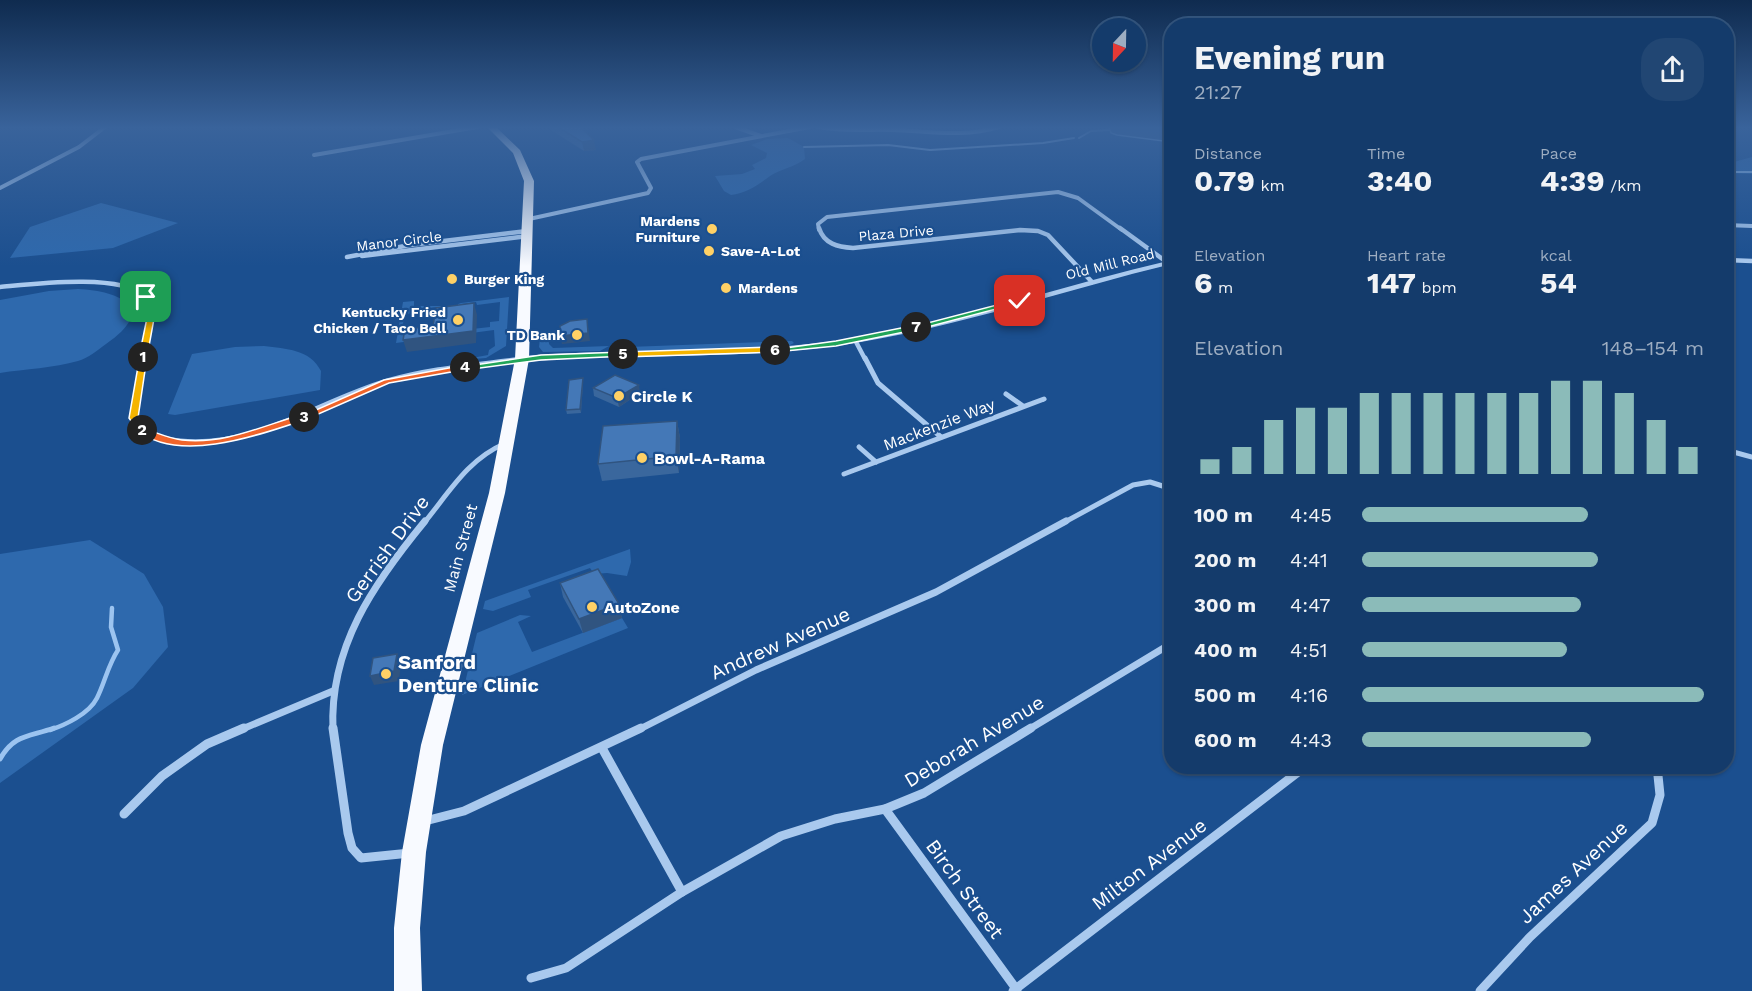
<!DOCTYPE html>
<meta charset="utf-8">
<style>
body{margin:0;font-family:"Work Sans",sans-serif;background:#214673;color:#f1f3f6;height:100vh;display:flex;flex-direction:column;font-size:22px;white-space:nowrap}
*{box-sizing:border-box;margin:0}
p{font-size:20px;color:#9dadc1}
.icon{flex:none;width:33px;height:33px;fill:none;stroke:currentColor;stroke-width:2;stroke-linecap:round;stroke-linejoin:round}
.map{position:relative;flex:1;overflow:hidden}
.drawer{position:absolute;left:1164px;top:18px;width:570px;height:756px;display:flex;flex-direction:column;background:#143b6b;border-radius:24px;box-shadow:0 2px 4px #0004,0 0 0 2px #33557e}
.drawer>*{flex:none}
.needle{width:39px;rotate:202deg}
.fabs{position:absolute;left:1092px;top:18px;display:grid;gap:12px}
.fabs a{display:grid;place-items:center;width:54px;height:54px;border-radius:50%;background:#143b6b;box-shadow:0 2px 4px #0004,0 0 0 2px #33557e;font-size:30px}
.pin{position:absolute;display:grid;place-items:center;width:51px;height:51px;color:#fff;margin:-26px;border-radius:12px;box-shadow:0 3px 9px #0006}
.km{position:absolute;width:30px;height:30px;margin:-15px;border-radius:50%;background:#222;color:#fff;font-size:16px;line-height:30px;text-align:center}
.round{display:grid;place-items:center;flex:none;width:63px;height:63px;border-radius:24px;background:#214673}
.overview{display:flex;align-items:center;justify-content:space-between;height:102px;padding:0 30px}
h1{font-size:33px;font-weight:700;line-height:45px}
.figures{display:grid;grid-template-columns:repeat(3,1fr);gap:9px;height:102px;padding:6px 30px}
.figures div{display:grid;align-content:center}
.figures b{font-size:30px;font-weight:700}
.figures small{font-size:16px;font-weight:400}
.figures p{font-size:16px}
.chart{height:168px;padding:12px 30px}
.chart p{display:flex;justify-content:space-between}
.chart svg{width:100%;height:108px;margin-top:6px;stroke:#8bbbb9;stroke-width:6}
ul{padding:0 30px;list-style:none;font-size:20px}
li{display:grid;grid-template-columns:96px 72px 1fr;align-items:center;height:45px}
li i{height:15px;border-radius:8px;background:#8bbbb9}
.map>svg:first-child{display:block}
.green{fill:#2e69ad}
.water{fill:#3c6290;stroke:#9cc4f0;stroke-width:1.5}
.lines{fill:none;stroke-linecap:round;stroke-linejoin:round}
.stream-far2{stroke:#9cc4f0;stroke-width:2}
.stream-far1{stroke:#9cc4f0;stroke-width:4.5}
.stream{stroke:#9cc4f0;stroke-width:5}
.minor-far4{stroke:#a9c9ee;stroke-width:4}
.minor-far3{stroke:#a9c9ee;stroke-width:4.5}
.minor-far2{stroke:#a9c9ee;stroke-width:5}
.minor-far1{stroke:#a9c9ee;stroke-width:7}
.minor{stroke:#a9c9ee;stroke-width:9}
.tertiary{fill:#a9c9ee;fill-rule:evenodd}
.trunk{fill:#f8faff;fill-rule:evenodd}
.wall{fill:#3a679d}
.shaded-wall{fill:#305480}
.building{fill:#4478b7;stroke:#305480;stroke-width:1.5}
.split-1{fill:#f5b400;stroke:#fff;stroke-width:1.5}
.split-2{fill:#f5b400;stroke:#fff;stroke-width:1.5}
.split-3{fill:#f0652b;stroke:#fff;stroke-width:1.5}
.split-4{fill:#f0652b;stroke:#fff;stroke-width:1.5}
.split-5{fill:#22a559;stroke:#fff;stroke-width:1.5}
.split-6{fill:#f5b400;stroke:#fff;stroke-width:1.5}
.split-7{fill:#22a559;stroke:#fff;stroke-width:1.5}
.split-8{fill:#22a559;stroke:#fff;stroke-width:1.5}
.poi-dot{fill:#ffd166;stroke:#1b4f8f;stroke-width:2}
.labels{text-anchor:middle;stroke-width:4.5;stroke-linejoin:round;paint-order:stroke}
.far-poi-label{font-size:14px;font-weight:bold;fill:#fff;stroke:#1b4f8f;text-anchor:end}
.far-street-label{font-size:14px;fill:#fff;stroke:#1b4f8f}
.poi-label{font-size:16px;font-weight:bold;fill:#fff;stroke:#1b4f8f;text-anchor:start}
.street-label{font-size:16px;fill:#fff;stroke:#1b4f8f}
.near-street-label{font-size:20px;fill:#fff;stroke:#1b4f8f}
.near-poi-label{font-size:20px;font-weight:bold;fill:#fff;stroke:#1b4f8f;text-anchor:start}
</style>
<div class="map">
<svg width="1752" height="991" viewBox="0 0 1752 991">
<rect width="100%" height="100%" fill="#1b4f8f"/>
<g class="green">
<path d="M788,138L804,147L805,159C793,168 780,169 770,176C758,185 747,193 731,195L724,191L715,176L742,174L755,169L752,165L766,158L767,153L751,145L767,139Z"/>
<path d="M1752,157V174L1727,173V164Z"/>
<path d="M101,203L178,223L113,248L10,258L30,227Z"/>
<path d="M78,289C121,291 158,309 106,344C98,350 88,358 78,361C54,368 25,369 0,373V300L49,291Z"/>
<path d="M509,297L506,346L486,358L461,360L488,355L489,350L495,346L494,330L396,343L403,302L414,301V306H441V310L438,311L437,307L414,310V313L405,314L402,328H410L409,336L490,327V322L499,321L500,302L477,305L476,302L462,304L458,307V304L461,303Z"/>
<path d="M541,331L549,333V344L553,348L609,346L600,351L543,352L539,347Z"/>
<path d="M792,341L794,343L788,346L735,350L635,352L626,349L628,347Z"/>
<path d="M264,346C286,349 310,349 321,371L320,390L175,415L168,414L192,354L235,347Z"/>
<path d="M90,540L144,574L163,607L168,647L133,688L0,783V554Z"/>
<path d="M630,549L631,562L627,576L607,573L594,574L590,568L528,590L531,597L493,611L483,609L485,601Z"/>
<path d="M520,615L531,616L518,622L532,652L622,618L628,628L462,695L477,633Z"/>
</g>
<path class="water" d="M1109,127H1171V142L1117,135L1111,133Z"/>
<g class="lines">
<g class="stream-far2">
<path d="M1079,138L1091,131L1109,130"/>
<path d="M804,147L888,145L930,150L1043,143L1074,138"/>
<path d="M1726,172H1752"/>
</g>
<path class="stream-far1" d="M50,730C65,725 89,714 97,698C105,682 108,665 118,650L111,627L112,608"/>
<path class="stream" d="M0,759C14,734 29,737 54,728"/>
<g class="minor-far4">
<path d="M735,127L761,136"/>
<path d="M819,127C844,132 868,129 893,130C929,131 963,138 999,127"/>
<path d="M314,155L477,127"/>
<path d="M0,188L79,147L105,127"/>
<path d="M529,219L648,193L651,188L637,162L641,159L810,127"/>
<path d="M819,230L818,224L827,217L1058,192L1078,198L1122,230"/>
</g>
<g class="minor-far3">
<path d="M819,228C824,244 838,247 853,248L1020,230L1038,231L1048,235L1092,282"/>
<path d="M1120,228L1168,263"/>
<path d="M362,256L528,236"/>
<path d="M347,257L410,245L527,231"/>
<path d="M1726,260L1752,261"/>
<path d="M0,287C33,284 120,273 145,296C148,299 151,304 153,308L144,359"/>
<path d="M855,340L865,359"/>
<path d="M520,359H522"/>
</g>
<g class="minor-far2">
<path d="M144,358L133,418C144,435 161,439 180,441C257,448 317,402 387,381C431,368 477,365 522,359"/>
<path d="M865,358L878,383L941,437"/>
<path d="M1006,394L1023,406"/>
<path d="M859,447L876,462"/>
<path d="M1726,450L1752,457"/>
<path d="M844,474L1044,399"/>
<path d="M424,523C448,494 468,459 504,444"/>
<path d="M1063,523L1133,485L1150,482L1172,489"/>
</g>
<g class="minor-far1">
<path d="M240,730L333,691"/>
<path d="M333,730C329,647 374,583 425,521"/>
<path d="M638,730L756,670L936,592L1066,521"/>
<path d="M1028,730L1172,643"/>
</g>
<g class="minor">
<path d="M333,728L348,833L352,848L361,858L410,853"/>
<path d="M602,748L682,892"/>
<path d="M885,809L1017,990"/>
<path d="M124,814L162,776L207,744L244,728"/>
<path d="M425,821L464,811L641,728"/>
<path d="M531,978L566,968L682,892L781,836L835,819L885,809L924,793L1031,728"/>
<path d="M1013,991L1306,766"/>
<path d="M1480,991L1530,937L1652,823L1660,795L1657,766"/>
</g>
<g class="tertiary">
<path d="M1726,223L1752,224V228L1726,227Z"/>
<path d="M1172,260V264C1060,291 950,330 835,346C732,360 626,353 522,362L518,359L522,356C626,348 732,355 835,341C950,325 1060,286 1172,260Z"/>
</g>
<path class="trunk" d="M487,127H496L520,150L534,181L529,359L505,493L443,745L426,852L420,928L422,991H394V928L402,852L421,745L489,493L515,359L524,181L513,153Z"/>
</g>
<g class="wall">
<path d="M551,127H581L596,150L584,151L551,130Z"/>
<path d="M583,378V382L581,413L567,414L566,410Z"/>
<path d="M593,388L640,393L619,407L594,396Z"/>
<path d="M677,421L680,438L679,473L602,481L598,464Z"/>
<path d="M560,583L619,604L622,618L583,633L563,597Z"/>
</g>
<g class="shaded-wall">
<path d="M594,140L596,150L584,151L582,142Z"/>
<path d="M474,303L477,315L476,343L407,352L403,340L473,331Z"/>
<path d="M587,319L590,341L562,344L560,336Z"/>
<path d="M583,378V382L581,413L580,409Z"/>
<path d="M639,385L640,393L619,407L617,398Z"/>
<path d="M677,421L680,438L679,473L676,456Z"/>
<path d="M619,604L622,618L583,633L579,619Z"/>
<path d="M397,654L401,663L399,681L374,685L370,676Z"/>
</g>
<g class="building">
<path d="M558,127H581L594,140L582,142Z"/>
<path d="M474,303L473,331L403,340L405,329L433,326L436,308Z"/>
<path d="M587,319L588,333L560,336V326L570,321Z"/>
<path d="M615,375L639,385L617,398L593,388Z"/>
<path d="M583,378L580,409L566,410L569,380Z"/>
<path d="M677,421L676,456L598,464L603,426Z"/>
<path d="M598,569L619,604L579,619L560,583Z"/>
<path d="M397,654L394,671L370,676L373,658Z"/>
</g>
<linearGradient id="sky" x2="0" y2="1"><stop stop-color="#0f2b4f"/><stop offset="0.48" stop-color="#39639b"/><stop offset="1" stop-color="#39639b" stop-opacity="0"/></linearGradient>
<rect width="1752" height="266" fill="url(#sky)"/>
<path class="split-1" d="M144,296H149L156,308L147,357L143,359L139,357L149,308Z"/>
<path class="split-2" d="M140,355L147,357L138,418L146,430L142,433L139,432L129,418Z"/>
<path class="split-3" d="M304,414L309,417L307,419C262,434 179,465 137,430L142,428C156,432 167,438 182,440C225,445 264,425 304,414Z"/>
<path class="split-4" d="M465,365L469,367L468,369L389,383L307,419L300,417L384,380Z"/>
<path class="split-5" d="M623,352L627,354L626,356L541,360L465,370L461,367L541,355Z"/>
<path class="split-6" d="M775,347L778,348V352L623,357L619,354L623,352Z"/>
<path class="split-7" d="M916,325L919,326V329L836,346L775,352L771,350L836,341Z"/>
<path class="split-8" d="M1020,299L1023,302L916,330L912,327Z"/>
<g class="poi-dot">
<circle cx="712" cy="229" r="6"/>
<circle cx="709" cy="251" r="6"/>
<circle cx="452" cy="279" r="6"/>
<circle cx="726" cy="288" r="6"/>
<circle cx="458" cy="320" r="6"/>
<circle cx="577" cy="335" r="6"/>
<circle cx="619" cy="396" r="6"/>
<circle cx="642" cy="458" r="6"/>
<circle cx="592" cy="607" r="6"/>
<circle cx="386" cy="674" r="6"/>
</g>
<g class="labels">
<g class="far-poi-label">
<text x="700" y="226">Mardens<tspan x="700" dy="16">Furniture</tspan></text>
<text x="721" y="256" text-anchor="start">Save-A-Lot</text>
<text x="464" y="284" text-anchor="start">Burger King</text>
<text x="738" y="293" text-anchor="start">Mardens</text>
<text x="446" y="317">Kentucky Fried<tspan x="446" dy="16">Chicken / Taco Bell</tspan></text>
<text x="565" y="340">TD Bank</text>
</g>
<g class="far-street-label">
<text transform="translate(896 233) rotate(-5)" y="5">Plaza Drive</text>
<text transform="translate(399 241) rotate(-7)" y="5">Manor Circle</text>
<text transform="translate(1110 264) rotate(-14)" y="5">Old Mill Road</text>
</g>
<g class="poi-label">
<text x="631" y="402">Circle K</text>
<text x="654" y="464">Bowl-A-Rama</text>
<text x="604" y="613">AutoZone</text>
</g>
<g class="street-label">
<text transform="translate(939 424) rotate(-21)" y="6">Mackenzie Way</text>
<text transform="translate(460 548) rotate(-75)" y="6">Main Street</text>
</g>
<g class="near-street-label">
<text transform="translate(387 549) rotate(-54)" y="7">Gerrish Drive</text>
<text transform="translate(780 643) rotate(-24)" y="7">Andrew Avenue</text>
<text transform="translate(974 741) rotate(-31)" y="7">Deborah Avenue</text>
<text transform="translate(1149 864) rotate(-37)" y="7">Milton Avenue</text>
<text transform="translate(1573 872) rotate(-43)" y="7">James Avenue</text>
<text transform="translate(965 889) rotate(54)" y="7">Birch Street</text>
</g>
<g class="near-poi-label">
<text x="398" y="669">Sanford<tspan x="398" dy="23">Denture Clinic</tspan></text>
</g>
</g>
</svg>
<div class="fabs">
<a><svg class="needle" viewBox="-14 -14 28 28"><path d="M0-13l5 13h-10z" fill="#e53935"/><path d="M0 13l5-13h-10z" fill="#9dadc1"/></svg></a>
</div>
<div class="pin" style="left:146px;top:297px;background:#1e9e55"><svg class="icon" aria-label="arrive" viewBox="0 0 24 24"><path d="M6 21V4h12l-3 4 3 4H6"/></svg></div>
<div class="pin" style="left:1020px;top:301px;background:#d93025"><svg class="icon" aria-label="check" viewBox="0 0 24 24"><path d="M5 12l5 5 9-10"/></svg></div>
<b class="km" style="left:143px;top:357px">1</b>
<b class="km" style="left:142px;top:430px">2</b>
<b class="km" style="left:304px;top:417px">3</b>
<b class="km" style="left:465px;top:367px">4</b>
<b class="km" style="left:623px;top:354px">5</b>
<b class="km" style="left:775px;top:350px">6</b>
<b class="km" style="left:916px;top:327px">7</b>
<section class="drawer">
<div class="overview"><div><h1>Evening run</h1><p>21:27</p></div><a class="round"><svg class="icon" aria-label="share" viewBox="0 0 24 24"><path d="M12 15V3M7 8l5-5 5 5M5 13v7h14v-7"/></svg></a></div>
<div class="figures">
<div><p>Distance</p><b>0.79<small> km</small></b></div>
<div><p>Time</p><b>3:40</b></div>
<div><p>Pace</p><b>4:39<small> /km</small></b></div>
</div>
<div class="figures">
<div><p>Elevation</p><b>6<small> m</small></b></div>
<div><p>Heart rate</p><b>147<small> bpm</small></b></div>
<div><p>kcal</p><b>54</b></div>
</div>
<div class="chart"><p><span>Elevation</span>148–154 m</p>
<svg viewBox="0 0 160 44" preserveAspectRatio="none"><path d="M5 44V38M15 44V33M25 44V22M35 44V17M45 44V17M55 44V11M65 44V11M75 44V11M85 44V11M95 44V11M105 44V11M115 44V6M125 44V6M135 44V11M145 44V22M155 44V33"/></svg>
</div>
<ul>
<li><b>100 m</b>4:45<i style="width:66%"></i></li>
<li><b>200 m</b>4:41<i style="width:69%"></i></li>
<li><b>300 m</b>4:47<i style="width:64%"></i></li>
<li><b>400 m</b>4:51<i style="width:60%"></i></li>
<li><b>500 m</b>4:16<i style="width:100%"></i></li>
<li><b>600 m</b>4:43<i style="width:67%"></i></li>
</ul>
</section>
</div>
